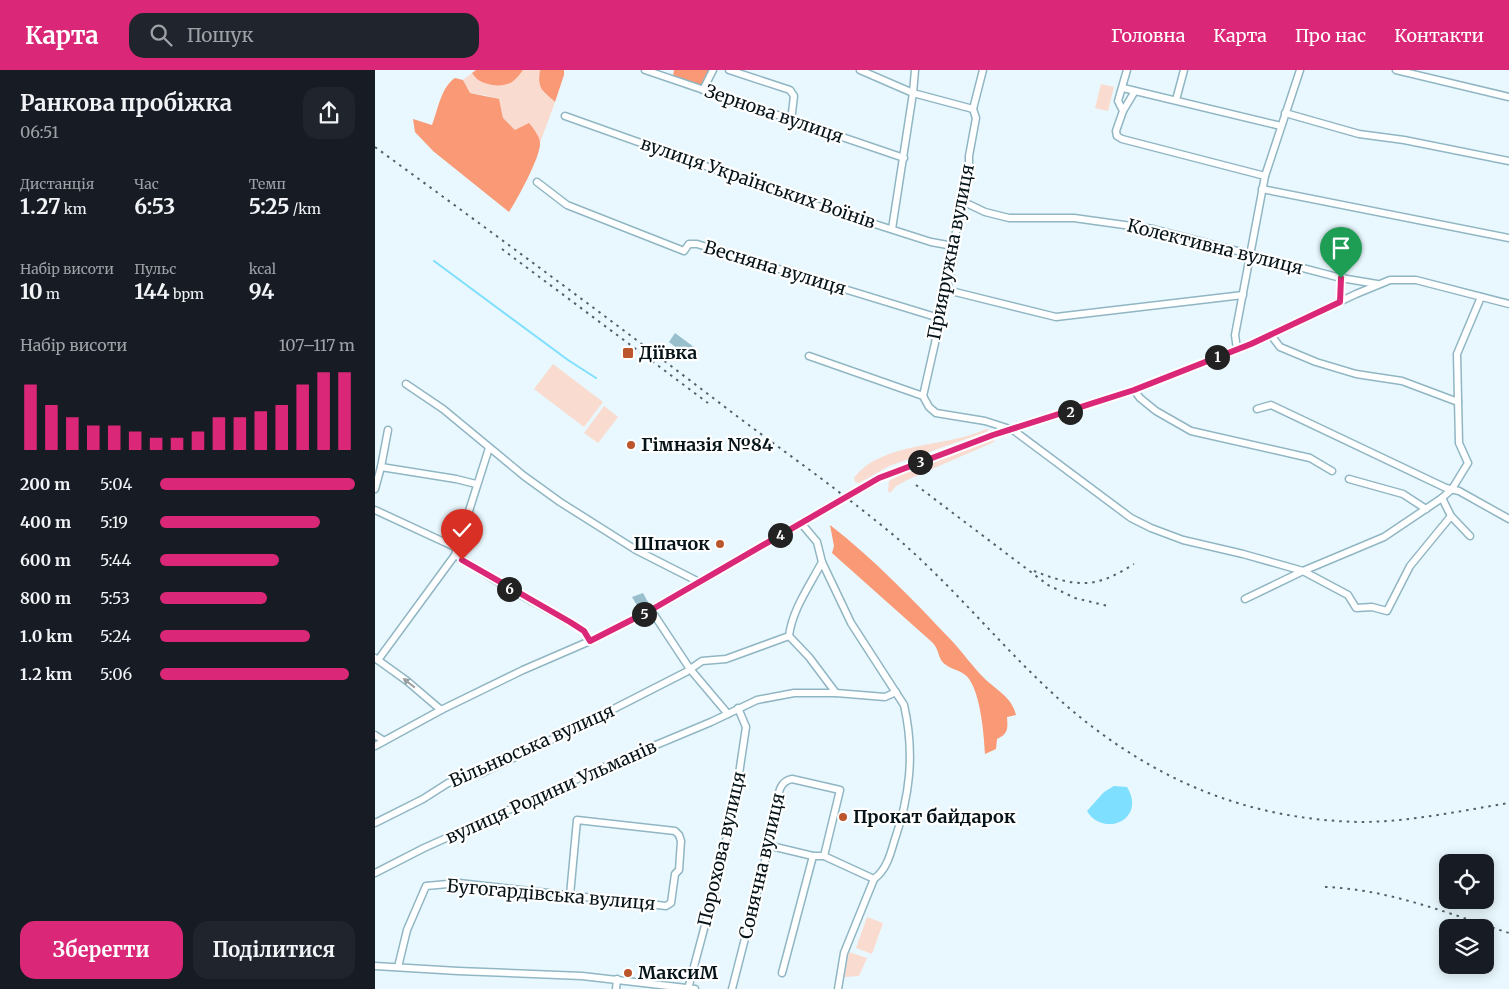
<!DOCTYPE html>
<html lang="uk">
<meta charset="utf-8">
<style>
body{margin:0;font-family:Merriweather,serif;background:#20242c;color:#f1f3f6;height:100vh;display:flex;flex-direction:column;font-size:19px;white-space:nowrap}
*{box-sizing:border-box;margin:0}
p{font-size:16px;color:#9ea1a6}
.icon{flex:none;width:28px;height:28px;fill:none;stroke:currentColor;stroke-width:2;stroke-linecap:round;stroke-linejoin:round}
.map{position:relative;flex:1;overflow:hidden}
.sheet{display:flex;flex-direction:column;background:#171b24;width:375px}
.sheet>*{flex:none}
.fabs{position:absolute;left:1064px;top:784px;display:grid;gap:10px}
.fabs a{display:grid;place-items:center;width:55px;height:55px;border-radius:10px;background:#171b24;box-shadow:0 2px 12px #0003;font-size:25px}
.pin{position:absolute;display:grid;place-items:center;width:42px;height:42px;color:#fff;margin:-51px -21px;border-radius:50% 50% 50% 0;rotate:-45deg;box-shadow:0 0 5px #0007}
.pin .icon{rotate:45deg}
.km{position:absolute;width:25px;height:25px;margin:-12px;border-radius:50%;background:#222;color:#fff;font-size:14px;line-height:25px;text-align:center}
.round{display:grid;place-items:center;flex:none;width:52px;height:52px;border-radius:15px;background:#20242c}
.head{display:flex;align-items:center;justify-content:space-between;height:85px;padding:0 20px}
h1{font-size:22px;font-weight:700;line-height:38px}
.figures{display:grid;grid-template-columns:repeat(3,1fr);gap:8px;height:85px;padding:5px 20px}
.figures div{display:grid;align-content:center}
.figures b{font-size:21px;font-weight:700}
.figures small{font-size:14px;font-weight:400}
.figures p{font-size:14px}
.chart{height:140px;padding:10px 20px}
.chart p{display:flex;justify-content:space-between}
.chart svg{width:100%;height:90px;margin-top:5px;stroke:#db2777;stroke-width:6}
.action{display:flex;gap:10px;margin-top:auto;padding:10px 20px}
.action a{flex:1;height:58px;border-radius:15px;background:#db2777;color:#fff;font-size:20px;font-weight:700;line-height:58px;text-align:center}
.action a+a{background:#20242c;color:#f1f3f6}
ul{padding:0 20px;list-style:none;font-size:16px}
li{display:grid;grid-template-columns:80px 60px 1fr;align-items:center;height:38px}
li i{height:12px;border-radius:6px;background:#db2777}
header{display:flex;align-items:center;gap:30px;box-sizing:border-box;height:70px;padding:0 25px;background:#db2777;color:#fff}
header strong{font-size:24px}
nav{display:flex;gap:28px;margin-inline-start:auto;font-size:18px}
.search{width:350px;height:45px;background:#20242c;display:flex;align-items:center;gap:12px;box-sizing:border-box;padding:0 18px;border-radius:15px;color:#9ea1a6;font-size:19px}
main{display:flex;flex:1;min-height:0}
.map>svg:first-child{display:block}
.green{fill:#fadbcf}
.forest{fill:#f99975}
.water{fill:#7fdfff}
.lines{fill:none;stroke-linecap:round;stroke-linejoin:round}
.stream{stroke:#7fdfff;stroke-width:2}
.building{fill:#99bfcd}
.minor-casing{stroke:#90b6c4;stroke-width:9}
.minor{stroke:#fff;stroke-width:6}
.rail{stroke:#526166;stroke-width:2;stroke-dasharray:2.5 5;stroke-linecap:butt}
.minor-bridge-casing{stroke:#90b6c4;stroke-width:9;stroke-linecap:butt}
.minor-bridge{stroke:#fff;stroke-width:6}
.oneway{fill:#9ba1a3}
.route-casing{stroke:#fff;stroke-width:10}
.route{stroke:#db2777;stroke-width:6}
.poi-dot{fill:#bc552b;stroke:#fff;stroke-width:2}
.labels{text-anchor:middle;stroke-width:4.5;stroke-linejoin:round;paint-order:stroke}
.street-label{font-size:18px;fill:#061419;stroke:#fff}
.poi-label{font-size:18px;font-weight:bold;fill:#061419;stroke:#fff;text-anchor:start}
</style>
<header>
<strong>Карта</strong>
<div class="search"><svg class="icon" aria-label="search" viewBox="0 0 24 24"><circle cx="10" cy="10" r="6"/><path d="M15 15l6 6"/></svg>Пошук</div>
<nav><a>Головна</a><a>Карта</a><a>Про нас</a><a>Контакти</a></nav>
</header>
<main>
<section class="sheet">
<div class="head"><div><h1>Ранкова пробіжка</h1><p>06:51</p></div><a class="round"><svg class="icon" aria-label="share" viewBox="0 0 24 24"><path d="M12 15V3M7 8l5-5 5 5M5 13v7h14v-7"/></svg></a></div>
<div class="figures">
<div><p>Дистанція</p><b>1.27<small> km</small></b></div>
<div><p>Час</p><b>6:53</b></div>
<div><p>Темп</p><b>5:25<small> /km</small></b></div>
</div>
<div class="figures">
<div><p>Набір висоти</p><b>10<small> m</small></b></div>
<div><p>Пульс</p><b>144<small> bpm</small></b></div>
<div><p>kcal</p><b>94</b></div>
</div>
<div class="chart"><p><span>Набір висоти</span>107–117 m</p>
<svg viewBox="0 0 160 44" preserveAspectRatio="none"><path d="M5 44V12M15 44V22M25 44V28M35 44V32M45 44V32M55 44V35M65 44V38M75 44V38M85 44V35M95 44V28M105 44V28M115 44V25M125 44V22M135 44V12M145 44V6M155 44V6"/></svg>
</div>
<ul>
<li><b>200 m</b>5:04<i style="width:100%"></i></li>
<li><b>400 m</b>5:19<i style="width:82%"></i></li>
<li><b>600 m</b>5:44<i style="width:61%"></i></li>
<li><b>800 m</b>5:53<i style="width:55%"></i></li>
<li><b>1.0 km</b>5:24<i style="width:77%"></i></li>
<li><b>1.2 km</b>5:06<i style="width:97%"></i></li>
</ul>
<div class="action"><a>Зберегти</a><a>Поділитися</a></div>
</section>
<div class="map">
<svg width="1134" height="919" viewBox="0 0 1134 919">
<rect width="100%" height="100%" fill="#e9f8fe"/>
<g class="green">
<path d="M148,0H165C162,19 167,20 180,32L165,73L161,61L140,60L128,49C126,25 115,26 95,23L88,10L97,3L99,7C123,15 129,21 148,0Z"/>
<path d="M726,14L739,17L733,41L720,38Z"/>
<path d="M178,294L228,332L209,357L159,319Z"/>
<path d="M229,336L243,347L223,373L209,363Z"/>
<path d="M611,359H614L611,362L514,396L484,413L480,412L479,408C507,371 572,378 611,359Z"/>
<path d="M619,369V372L532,410L521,416L515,423L513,421L514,411L527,404Z"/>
<path d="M492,847L508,853L497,884L481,878Z"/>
<path d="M474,882L492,888L484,906L469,907Z"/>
</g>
<g class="forest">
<path d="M101,0H148C145,4 141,9 137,12C126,19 103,15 97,3Z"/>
<path d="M165,0H189V5L180,32C167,20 162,19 165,0Z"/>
<path d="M299,0H336L326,17L298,6Z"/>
<path d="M80,8L88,10L95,23L124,29L128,48L140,60L154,53C158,58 165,66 165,73C166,86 142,130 134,142L58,81L40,62L38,49L57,55C63,40 66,17 80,8Z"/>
<path d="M455,455C499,489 538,530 577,571C588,583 598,597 609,608C621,620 637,627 641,645L632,647C633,659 633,664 622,669L621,679L610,684C609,664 605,614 589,604C582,599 571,598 566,590C563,584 563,579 558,573L457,483L459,476Z"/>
</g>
<path class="water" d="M739,716L752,717C772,750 728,768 712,741L729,722Z"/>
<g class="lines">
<path class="stream" d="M59,191L193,290L221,308"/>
</g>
<g class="building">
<path d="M300,263L323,280L316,289L294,272Z"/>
<path d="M268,523L274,534L264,539L257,527Z"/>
</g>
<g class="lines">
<defs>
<g id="minor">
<path d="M270,0L529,88"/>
<path d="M354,0L415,20L419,26L416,51"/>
<path d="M485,0L538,23L598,39"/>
<path d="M752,0L743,31L748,41L741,61L742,66L747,69L890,106"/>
<path d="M1021,0L1134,27"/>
<path d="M748,18L906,56"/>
<path d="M328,20L338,0"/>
<path d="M801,30L809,0"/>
<path d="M598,39L608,0"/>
<path d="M748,41L760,21"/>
<path d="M910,43L984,64L1029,70L1134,91"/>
<path d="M190,46L440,135L556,172L578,176"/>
<path d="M162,112L192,135L309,181L314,174H322L564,248"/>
<path d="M887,119L1134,168"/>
<path d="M589,132L610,142L634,148H699L778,159L966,208L1002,214"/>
<path d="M517,159L538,23L540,0"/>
<path d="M572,220L681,247L868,225"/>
<path d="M965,232L966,208"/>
<path d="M896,265L905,277L941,292L981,304L1027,311L1083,332"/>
<path d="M862,279L860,265L890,106L925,0"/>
<path d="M434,286L548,326L554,337L561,343L610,351L638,360L756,448L776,458L808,470L868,484L928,501L973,525L981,538L997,537L1012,541L1035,496L1076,446"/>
<path d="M31,314L68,339L149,406L185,432L261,480L324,512"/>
<path d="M759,320L765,328L781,341L816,361L935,388L957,401"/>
<path d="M548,326L572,220L579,184L578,176L594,102V86L601,48L598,39"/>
<path d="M882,339L896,335L1071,418L1084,421L1134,449"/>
<path d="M6,397L13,360"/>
<path d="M504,408L618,365L759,320L876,274L981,224L1015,210H1041L1134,234"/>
<path d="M974,409L1028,424L1051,439"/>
<path d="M0,419L6,397L81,409L101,414"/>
<path d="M1067,428L1076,446L1095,466"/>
<path d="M0,440L82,478"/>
<path d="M80,485L128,515L195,552L209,561L215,571"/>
<path d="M870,529L928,501L1009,467L1067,428L1077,419L1093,393L1084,373L1082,284L1106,227"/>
<path d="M276,540L315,599L353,644"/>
<path d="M414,566L434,587L461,623"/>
<path d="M0,588L32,611L66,640"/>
<path d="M3,590L80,485L114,378"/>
<path d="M0,665L9,671"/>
<path d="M0,676L66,640L148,600L215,571L276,540L426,453L442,472L447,492L476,553L529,635C540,683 535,726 519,772C515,786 511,800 499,809L469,883L463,919"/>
<path d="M0,753L48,729L73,713L107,703L217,650L311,602L327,591L351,589L414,566C417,540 435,515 447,492"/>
<path d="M396,776L438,786H449L499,809"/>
<path d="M0,803L49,778L238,693L336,652L382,630L419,623H461L510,627L521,622"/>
<path d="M0,896L83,901L207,906L320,919"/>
<path d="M23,897L32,860L51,816L84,813L291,836L296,833L300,804L304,800L306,771L304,765L300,761L202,750L195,825"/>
<path d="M407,903L438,786"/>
<path d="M241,919L242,909"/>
<path d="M313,919L345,799L361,724L371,657L363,638"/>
<path d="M357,919L393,779L396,776L395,770L403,735C402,724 405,711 417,709L465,720L449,786"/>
</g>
</defs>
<use href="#minor" class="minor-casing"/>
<use href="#minor" class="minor"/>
<g class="rail">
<path d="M0,77C122,166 243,255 363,347C414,385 466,422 516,463C577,514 627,578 686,631C729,669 778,701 831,722C879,741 932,751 985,752C1034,752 1085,741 1134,733"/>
<path d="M127,179L333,333"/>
<path d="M541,415L673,515L700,528L733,536"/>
<path d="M659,501C680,509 705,518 727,510C738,507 749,500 759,494"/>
<path d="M950,817C1013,819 1075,844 1134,863"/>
</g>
<defs>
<path id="minor-bridge" d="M426,453L504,408"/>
</defs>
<use href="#minor-bridge" class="minor-bridge-casing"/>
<use href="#minor-bridge" class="minor-bridge"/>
</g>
<defs><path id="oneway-solid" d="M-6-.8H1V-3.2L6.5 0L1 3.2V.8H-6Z" transform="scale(1.25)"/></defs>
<use class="oneway" href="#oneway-solid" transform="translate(34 613) rotate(-142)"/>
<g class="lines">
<defs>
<path id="route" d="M87,490L195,552L209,561L215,571L276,540L504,408L618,365L759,320L876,274L965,232L966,208"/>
</defs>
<use href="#route" class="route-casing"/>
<use href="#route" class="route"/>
</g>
<g class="poi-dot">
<rect x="247" y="277" width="12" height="12" rx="2.5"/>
<circle cx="256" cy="375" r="5"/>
<circle cx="345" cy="474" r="5"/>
<circle cx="468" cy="747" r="5"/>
<circle cx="253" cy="903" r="5"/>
</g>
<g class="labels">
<g class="street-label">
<text transform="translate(399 44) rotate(19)" y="6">Зернова вулиця</text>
<text transform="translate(383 113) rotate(19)" y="6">вулиця Українських Воїнів</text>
<text transform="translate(840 177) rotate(14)" y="6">Колективна вулиця</text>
<text transform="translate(576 182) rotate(-79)" y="6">Прияружна вулиця</text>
<text transform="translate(400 198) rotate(17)" y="6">Весняна вулиця</text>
<text transform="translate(157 676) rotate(-24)" y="6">Вільнюська вулиця</text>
<text transform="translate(176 722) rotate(-24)" y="6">вулиця Родини Ульманів</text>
<text transform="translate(347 779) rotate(-77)" y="6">Порохова вулиця</text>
<text transform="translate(387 796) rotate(-77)" y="6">Сонячна вулиця</text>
<text transform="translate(176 825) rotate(5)" y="6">Бугогардівська вулиця</text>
</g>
<g class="poi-label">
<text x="264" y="289">Діївка</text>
<text x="266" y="381">Гімназія №84</text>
<text x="335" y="480" text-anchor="end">Шпачок</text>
<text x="478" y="753">Прокат байдарок</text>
<text x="263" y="909">МаксиМ</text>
</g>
</g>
</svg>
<div class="fabs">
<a><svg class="icon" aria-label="locate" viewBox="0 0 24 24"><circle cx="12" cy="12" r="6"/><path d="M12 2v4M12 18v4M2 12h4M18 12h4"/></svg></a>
<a><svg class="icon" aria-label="layers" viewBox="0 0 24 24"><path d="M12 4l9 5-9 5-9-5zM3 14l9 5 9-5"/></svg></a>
</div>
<div class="pin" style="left:966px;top:208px;background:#1e9e55"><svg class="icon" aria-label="arrive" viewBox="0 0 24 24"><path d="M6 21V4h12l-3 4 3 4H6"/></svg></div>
<div class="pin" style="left:87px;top:490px;background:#d93025"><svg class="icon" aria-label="check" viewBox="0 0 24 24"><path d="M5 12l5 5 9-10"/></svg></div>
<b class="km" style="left:842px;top:287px">1</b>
<b class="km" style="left:695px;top:342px">2</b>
<b class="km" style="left:545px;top:392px">3</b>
<b class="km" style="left:405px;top:465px">4</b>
<b class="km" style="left:269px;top:544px">5</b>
<b class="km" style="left:134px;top:519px">6</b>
</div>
</main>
